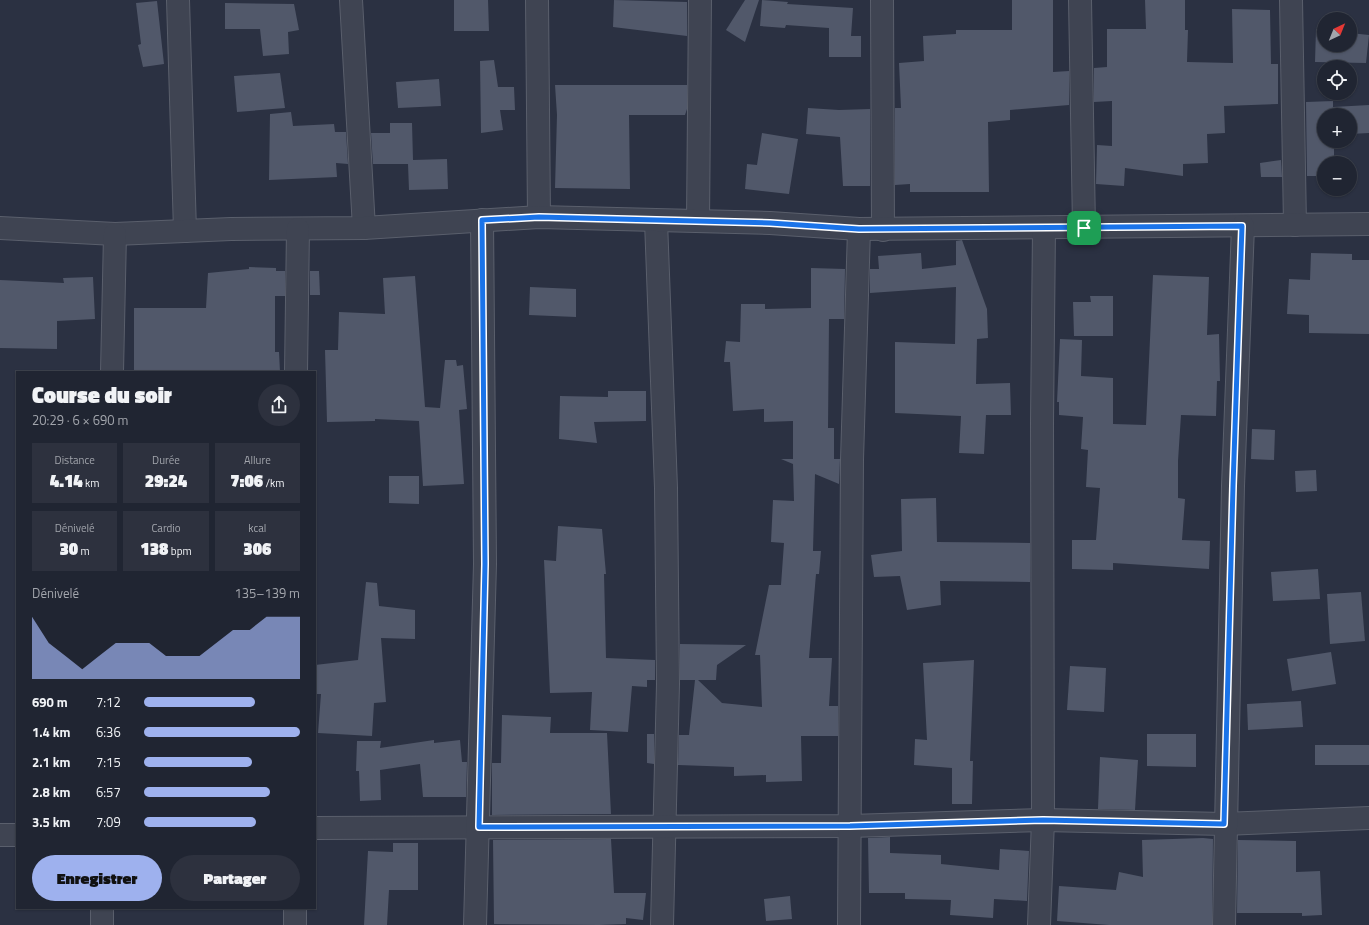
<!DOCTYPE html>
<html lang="fr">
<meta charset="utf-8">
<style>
body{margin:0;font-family:"Titillium Web",sans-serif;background:#2d313e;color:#f1f3f6;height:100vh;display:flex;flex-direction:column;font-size:15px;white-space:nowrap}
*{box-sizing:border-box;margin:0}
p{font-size:13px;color:#a2a5ac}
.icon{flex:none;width:22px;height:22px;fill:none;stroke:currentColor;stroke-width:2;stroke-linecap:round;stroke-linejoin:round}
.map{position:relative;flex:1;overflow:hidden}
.sheet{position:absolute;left:16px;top:371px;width:300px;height:538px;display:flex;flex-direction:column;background:#202532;border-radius:0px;box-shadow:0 1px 3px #0004,0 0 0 1px #3d424d}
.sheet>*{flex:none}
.needle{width:26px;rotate:43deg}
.controls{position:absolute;left:1317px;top:12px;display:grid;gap:8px}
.controls a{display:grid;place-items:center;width:40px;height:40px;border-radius:50%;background:#202532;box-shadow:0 1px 3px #0004,0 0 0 1px #3d424d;font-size:20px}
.pin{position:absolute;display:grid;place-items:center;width:34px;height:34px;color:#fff;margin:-17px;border-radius:8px;box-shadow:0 2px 6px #0006}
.round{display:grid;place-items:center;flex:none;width:42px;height:42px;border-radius:21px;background:#2d313e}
.summary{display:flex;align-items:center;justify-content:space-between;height:68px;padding:0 16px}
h1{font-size:22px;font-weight:800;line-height:30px}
.metrics{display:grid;grid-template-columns:repeat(3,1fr);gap:6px;height:68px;padding:4px 16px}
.metrics div{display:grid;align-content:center;border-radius:0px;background:#2d313e;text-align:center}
.metrics b{font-size:17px;font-weight:800}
.metrics small{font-size:11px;font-weight:400}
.metrics p{font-size:11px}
.chart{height:112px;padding:8px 16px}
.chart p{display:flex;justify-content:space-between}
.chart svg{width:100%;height:72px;margin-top:4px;fill:#9eb1ee;opacity:.7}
.primary-button{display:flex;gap:8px;margin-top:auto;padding:8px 16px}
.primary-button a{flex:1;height:46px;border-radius:24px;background:#9eb1ee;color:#111;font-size:16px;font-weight:800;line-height:46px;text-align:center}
.primary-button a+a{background:#2d313e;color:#f1f3f6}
ul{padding:0 16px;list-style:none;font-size:13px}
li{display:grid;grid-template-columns:64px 48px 1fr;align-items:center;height:30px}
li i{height:10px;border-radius:5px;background:#9eb1ee}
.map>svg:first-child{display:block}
.building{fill:#51586a}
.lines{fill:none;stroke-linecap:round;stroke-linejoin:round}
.minor-casing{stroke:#5a5f6c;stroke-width:24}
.minor{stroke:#3f4452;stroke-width:22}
.route-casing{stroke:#fff;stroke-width:8}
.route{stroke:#1a73e8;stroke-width:5}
</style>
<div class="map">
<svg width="1369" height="925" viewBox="0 0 1369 925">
<rect width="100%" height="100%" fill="#2b3142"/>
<g class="building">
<path d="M454,0H488L489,31H454Z"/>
<path d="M614,0L687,2V36L613,27Z"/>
<path d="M745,0H759L745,42L726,30Z"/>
<path d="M762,0L788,2L787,4L853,8L851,36H861V57H829V28L786,25L785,28L760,26Z"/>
<path d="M1012,0H1053V72L1069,71V105L1010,110V120L988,122L989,192H910V184L895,185V108H901L899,63L924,61L923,36L956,34V30H1012Z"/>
<path d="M1145,0H1185V30H1188L1187,62L1233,63L1232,9L1270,10L1271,64H1278V104L1224,106L1225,133L1207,134L1208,163L1183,164V176L1125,168L1124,186L1096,184L1097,145L1112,146V101L1094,102V68L1107,67V29H1146Z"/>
<path d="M157,1L164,64L143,67L138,45L141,44L136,3Z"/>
<path d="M225,3L294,4L299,30L288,32L289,54L263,56L260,29H225Z"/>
<path d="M1316,29L1324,30V45H1350V33L1369,35L1366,63L1315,62Z"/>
<path d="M494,60L498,87H514L515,110H500L503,130L481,133L480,61Z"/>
<path d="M280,73L285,108L237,112L234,76Z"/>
<path d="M439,79L441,106L398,108L396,82Z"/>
<path d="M555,85H687V109L685,115H629L630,189L555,188L557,115Z"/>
<path d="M1333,101V107L1369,105V133L1350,134V115H1324V141H1334V163H1324V176H1307L1306,102Z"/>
<path d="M808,108L839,110L870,109V186H843L840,137L806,134Z"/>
<path d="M291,112L293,126L334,124L335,132H346L348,164L336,163L337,177L269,180L270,114Z"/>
<path d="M390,123H412L413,160L447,159L448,189L409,190L408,164H373L371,133H390Z"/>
<path d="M762,133L798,139L789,194L745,189L747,164L757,165Z"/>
<path d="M1281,160L1282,177H1261L1260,163Z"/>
<path d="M962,240L987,309L988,338L977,339L976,384L1010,383L1011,415H986L984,454L959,453L961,416L895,413V342L955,344L956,287L870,293V269H879L878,256L921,253L922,269L956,265V241Z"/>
<path d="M1311,253L1352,254V260H1369V334L1309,333V315L1287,314L1289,279L1310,280Z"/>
<path d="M249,267L276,268V271H285V296H275V352H279L280,372H134V308H206L208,273L249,269Z"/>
<path d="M811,268L845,269L844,319H829L828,428H834V459H840L839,484L815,474L813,551H821L819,574H816L809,658H832L829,706H838V736H801L802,781L766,782V775L734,776V767L678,765L679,735H689L695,680H680V644L746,645L717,665L716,680H698L722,703L762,707L760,655H755L769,585H781L784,543L771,542L773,500L794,501L793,464L781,459H793V421L764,422V409L733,411L730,362H724L726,341L740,342L741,304H765V309L811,308Z"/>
<path d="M310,271H319L320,295H310Z"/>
<path d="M1153,275L1209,277L1207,335L1219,334L1220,381H1217L1216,416L1181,415L1178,461V498L1185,499L1182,540L1210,541L1209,569L1113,563V570L1072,569V540H1096L1100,488L1086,487L1088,450L1081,449L1083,417L1059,415V402H1057L1060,339L1082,340L1081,376L1113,378V424L1146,425Z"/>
<path d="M415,276L425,407L440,408L445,360H456L457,366L463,365L467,409L459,410L464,484L423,486L419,421L375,419V421L327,422L325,350H338L339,312L385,314L383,278Z"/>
<path d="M93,277L95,319L57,321V349L0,348V280L64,283L63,278Z"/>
<path d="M530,287L576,289V317L529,315Z"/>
<path d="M1090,296H1113V336H1074L1073,302H1091Z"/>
<path d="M608,391H646V421L594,422L597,443L559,439L560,396L608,397Z"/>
<path d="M1252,429L1275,430L1274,460L1251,459Z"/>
<path d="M1316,470L1317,491L1296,492L1295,471Z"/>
<path d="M389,476H419V504L389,503Z"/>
<path d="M936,498L937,542L1030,543V582L940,581L941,605L907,610L900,576L874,577L871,555L902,551L901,499Z"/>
<path d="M558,526L602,529L606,574H604L606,658L655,660V680H647V687L632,686L628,732L590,730L592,692L550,693L544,560L556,561Z"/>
<path d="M1318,569L1320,599L1273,601L1271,572Z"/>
<path d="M366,582L377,583L379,606L415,610V639L381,638L386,702L374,703L372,736L318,733L321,694H315V665L358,660Z"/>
<path d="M1361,592L1365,641L1330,644L1327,594Z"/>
<path d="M1331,652L1336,684L1292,691L1287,659Z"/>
<path d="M974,660L970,761H973L972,804H952V768L914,765L915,739L927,740L923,663Z"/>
<path d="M1070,666L1106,668L1104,712L1067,710Z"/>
<path d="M1301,701L1303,727L1248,730L1247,704Z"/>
<path d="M502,715L551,717L550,733H607L611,814L492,815V763H501Z"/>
<path d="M647,734H654V764L647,763Z"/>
<path d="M1147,734H1196V767L1147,766Z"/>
<path d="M434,740V743L460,740L462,762H467L466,797H423L420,764L380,770L381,800L360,801L359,771H356L357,741H381L380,748Z"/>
<rect x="1315" y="745" width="54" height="20"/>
<path d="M1100,757L1138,760L1135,810L1098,809Z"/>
<path d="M890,837V853L941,855V864L999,870L1000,849L1029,851L1027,901L994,899L993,918L950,915L951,900L905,899V893H869L868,838Z"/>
<path d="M1203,838L1213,839L1212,925H1109L1057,921L1059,886L1116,890L1119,872L1143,877L1142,840Z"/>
<path d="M611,839L614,893H646L643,920L626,918V924L599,925L494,924L493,840Z"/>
<path d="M1238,840L1296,841V872L1320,871L1322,915L1302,916V913H1237Z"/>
<path d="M393,843H418V890H389L387,925H364L368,851L393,852Z"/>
<path d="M790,896L792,919L766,921L764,899Z"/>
</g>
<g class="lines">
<defs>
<g id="minor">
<path d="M178,0L185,231"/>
<path d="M351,0L364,228"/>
<path d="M537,0L539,217"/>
<path d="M882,0L883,230"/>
<path d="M1080,0L1084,227"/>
<path d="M1291,0L1295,225"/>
<path d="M656,221L666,488L668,684L662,925"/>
<path d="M698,221L700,0"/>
<path d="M0,228L115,234L231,229L364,228L539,217L770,223L859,229L1369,224"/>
<path d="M112,372L115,234"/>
<path d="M296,372L298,229"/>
<path d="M315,828L850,826L1043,820L1224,824L1369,818"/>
<path d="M0,835H17"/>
<path d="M295,908V925"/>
<path d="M102,925V908"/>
<path d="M475,925L485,564L482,220"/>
<path d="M849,925L852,460L859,229"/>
<path d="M1039,925L1043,820L1042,423L1044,228"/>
<path d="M1224,925L1233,486L1243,226"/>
</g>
</defs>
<use href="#minor" class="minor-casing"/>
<use href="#minor" class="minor"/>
</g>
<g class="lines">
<defs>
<path id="route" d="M539,217L770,223L859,229L1242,226L1233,486L1224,824L1043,820L850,826L479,827L485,564L482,220Z"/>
</defs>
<use href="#route" class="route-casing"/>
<use href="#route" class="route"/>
</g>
</svg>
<div class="controls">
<a><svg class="needle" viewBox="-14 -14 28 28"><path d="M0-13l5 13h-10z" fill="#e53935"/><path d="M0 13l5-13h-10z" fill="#a2a5ac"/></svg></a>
<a><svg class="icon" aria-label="locate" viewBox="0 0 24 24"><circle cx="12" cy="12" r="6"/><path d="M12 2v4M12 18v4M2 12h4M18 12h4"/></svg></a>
<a>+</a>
<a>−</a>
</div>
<div class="pin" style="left:1084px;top:228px;background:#1e9e55"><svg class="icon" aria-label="arrive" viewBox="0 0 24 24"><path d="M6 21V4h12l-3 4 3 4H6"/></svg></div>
<section class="sheet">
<div class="summary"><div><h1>Course du soir</h1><p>20:29 · 6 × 690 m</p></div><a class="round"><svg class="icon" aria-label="share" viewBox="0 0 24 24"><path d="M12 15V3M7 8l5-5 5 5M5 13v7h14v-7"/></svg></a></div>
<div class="metrics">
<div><p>Distance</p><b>4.14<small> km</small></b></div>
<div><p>Durée</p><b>29:24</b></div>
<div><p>Allure</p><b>7:06<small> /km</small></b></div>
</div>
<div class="metrics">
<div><p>Dénivelé</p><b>30<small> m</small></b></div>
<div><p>Cardio</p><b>138<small> bpm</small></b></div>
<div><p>kcal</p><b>306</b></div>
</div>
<div class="chart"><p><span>Dénivelé</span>135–139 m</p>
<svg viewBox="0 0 160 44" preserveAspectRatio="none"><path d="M0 44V6L10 22L20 30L30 38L40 30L50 22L60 22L70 22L80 30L90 30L100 30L110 22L120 14L130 14L140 6L150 6L160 6V44z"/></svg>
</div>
<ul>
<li><b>690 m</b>7:12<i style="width:71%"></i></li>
<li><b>1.4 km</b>6:36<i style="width:100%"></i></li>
<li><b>2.1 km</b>7:15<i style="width:69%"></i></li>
<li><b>2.8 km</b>6:57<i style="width:81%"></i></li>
<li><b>3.5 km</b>7:09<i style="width:72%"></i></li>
</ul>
<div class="primary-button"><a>Enregistrer</a><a>Partager</a></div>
</section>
</div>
